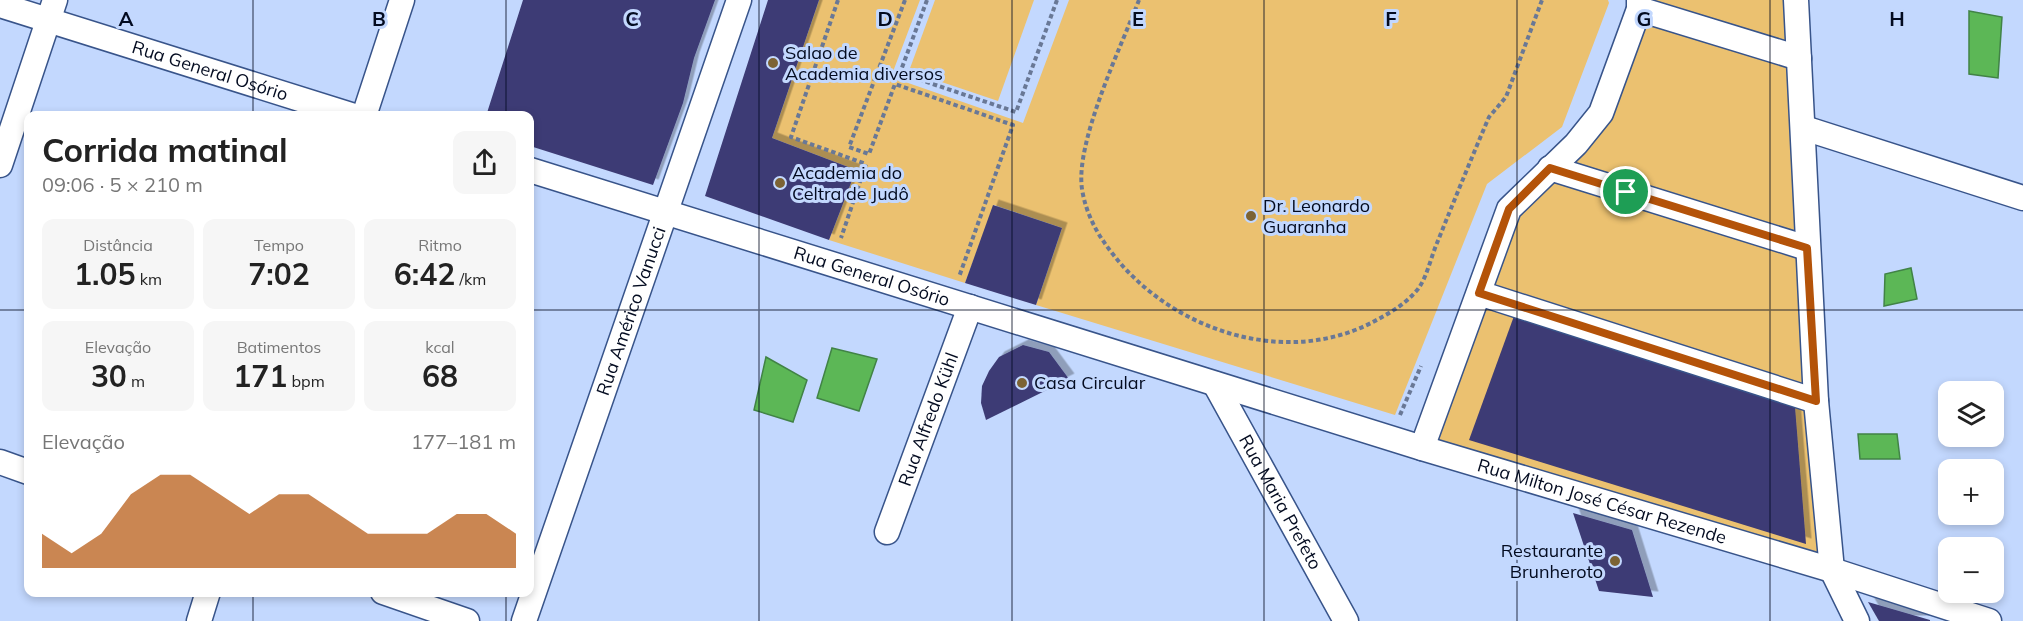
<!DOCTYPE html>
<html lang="pt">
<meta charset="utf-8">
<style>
body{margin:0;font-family:Mulish,sans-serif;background:#f6f6f6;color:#222;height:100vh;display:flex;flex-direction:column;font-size:22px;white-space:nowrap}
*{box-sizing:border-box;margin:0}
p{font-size:20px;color:#767676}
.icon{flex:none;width:33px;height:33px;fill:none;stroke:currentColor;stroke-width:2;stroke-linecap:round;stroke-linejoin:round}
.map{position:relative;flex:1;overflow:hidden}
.details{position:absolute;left:24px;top:111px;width:510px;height:486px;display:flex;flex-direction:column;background:#fff;border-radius:12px;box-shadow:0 3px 9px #0003}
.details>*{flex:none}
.fabs{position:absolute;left:1938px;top:381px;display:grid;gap:12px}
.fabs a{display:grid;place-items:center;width:66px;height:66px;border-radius:12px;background:#fff;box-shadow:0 3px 9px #0003;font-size:30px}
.pin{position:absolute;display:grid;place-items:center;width:51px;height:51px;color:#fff;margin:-26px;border:3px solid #fff;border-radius:50%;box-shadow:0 2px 6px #0007}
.round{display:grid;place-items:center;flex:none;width:63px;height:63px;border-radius:12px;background:#f6f6f6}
.headline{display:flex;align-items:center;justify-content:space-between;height:102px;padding:0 18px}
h1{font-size:33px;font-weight:700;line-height:45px}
.figures{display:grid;grid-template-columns:repeat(3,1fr);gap:9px;height:102px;padding:6px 18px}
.figures div{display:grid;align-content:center;border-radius:12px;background:#f6f6f6;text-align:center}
.figures b{font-size:30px;font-weight:700}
.figures small{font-size:16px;font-weight:400}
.figures p{font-size:16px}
.chart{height:168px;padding:12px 18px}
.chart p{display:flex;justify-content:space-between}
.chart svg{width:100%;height:108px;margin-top:6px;fill:#b45309;opacity:.7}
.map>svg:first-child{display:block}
.green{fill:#ebc170}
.water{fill:#5cb756;stroke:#418346;stroke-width:1.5}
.building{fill:#3d3b74;filter:url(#shadow)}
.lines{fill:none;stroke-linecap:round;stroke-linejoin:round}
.minor-casing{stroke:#38548a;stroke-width:27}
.path{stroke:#697896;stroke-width:4;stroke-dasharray:4.5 3;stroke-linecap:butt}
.minor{stroke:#fff;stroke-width:24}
.route-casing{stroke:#fff;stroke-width:12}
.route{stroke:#b45309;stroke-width:8}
.grid{fill:none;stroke:#030b20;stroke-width:1.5;stroke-opacity:0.55}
.poi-dot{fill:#7c6334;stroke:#c3d8fe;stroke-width:2}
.labels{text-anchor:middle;stroke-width:6;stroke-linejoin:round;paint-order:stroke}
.poi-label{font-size:18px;fill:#030b20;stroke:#c3d8fe;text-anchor:start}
.street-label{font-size:18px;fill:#030b20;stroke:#c3d8fe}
.grid-label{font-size:20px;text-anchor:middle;font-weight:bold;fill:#030b20;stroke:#c3d8fe;stroke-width:6;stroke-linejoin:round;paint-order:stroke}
</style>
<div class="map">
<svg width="2023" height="621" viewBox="0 0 2023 621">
<defs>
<filter id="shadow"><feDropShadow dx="5.5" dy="-5.5" stdDeviation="0" flood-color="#0004"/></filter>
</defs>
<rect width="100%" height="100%" fill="#c3d8fe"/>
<g class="green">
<path d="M819,0H920L891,77L1023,123L1069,0H1608L1609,3L1562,127L1487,184L1395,415L1036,305L1062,228L994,205L965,283L829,240L856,170L772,138Z"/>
<path d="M935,0H1034L998,101L909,71Z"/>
<path d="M1639,0H1796L1832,570L1422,448L1509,209L1576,144Z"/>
</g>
<g class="water">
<path d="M1969,11L2002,17L1998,78L1969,74Z"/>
<path d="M1911,268L1917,299L1884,306L1885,274Z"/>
<path d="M832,348L877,359L859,411L817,398Z"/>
<path d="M766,357L807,380L793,422L754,410Z"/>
<path d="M1858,434H1897L1900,459H1860Z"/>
</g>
<g class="building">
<path d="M523,0H715L694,58L683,103L653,185L530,146V116H486Z"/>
<path d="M768,0H819L772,138L856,170L829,240L705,196Z"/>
<path d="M993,205L1062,228L1036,305L965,283Z"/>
<path d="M1514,316L1795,407L1806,544L1469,440Z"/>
<path d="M1023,345L1049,352L1069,379L986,420L981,403L982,386L989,371L999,357Z"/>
<path d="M1573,513L1632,530L1653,597L1599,591Z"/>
<path d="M1868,602L1930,620V621H1879Z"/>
</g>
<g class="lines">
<defs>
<g id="minor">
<path d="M1796,0L1816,401L1832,570L1857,621"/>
<path id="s1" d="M0,5L354,116"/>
<path d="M1639,9L1799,58"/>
<path d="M364,116L402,0"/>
<path d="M1804,128L2023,198"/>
<path d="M0,165L55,0"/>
<path d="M1550,168L1807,248"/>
<path id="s2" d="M530,170L1422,448L1832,570L1989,621"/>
<path d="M1479,293L1816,401"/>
<path id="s3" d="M1215,384L1346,621"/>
<path d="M1422,448L1509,209L1576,144L1601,113L1639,9V0"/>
<path d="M0,462L28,472"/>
<path id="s4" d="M887,532L970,307"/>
<path d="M383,592L467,621"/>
<path d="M199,621L208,592"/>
<path id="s5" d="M524,621L739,0"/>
</g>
</defs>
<use href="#minor" class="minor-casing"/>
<g class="path">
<path d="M838,0L791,137L866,164L841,238"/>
<path d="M905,0L849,147L869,154L895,84L1013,125L959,277"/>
<path d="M927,0L900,73L1016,112L1057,0"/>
<path d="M1139,0C1121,47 1075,142 1082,189C1086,214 1097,234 1112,253C1170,329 1282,368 1371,323C1388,314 1405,305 1418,289C1427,277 1431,257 1437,243C1454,201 1471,159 1489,117L1506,97L1542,0"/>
<path d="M1400,415L1421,366"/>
</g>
<use href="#minor" class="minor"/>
</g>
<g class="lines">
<defs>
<path id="route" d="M1550,168L1807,248L1816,401L1479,293L1509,209Z"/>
</defs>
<use href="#route" class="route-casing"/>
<use href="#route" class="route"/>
</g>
<path class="grid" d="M253,0V116M506,0V116M759,0V621M1012,0V621M1264,0V621M1517,0V621M1770,0V621M0,310H28M530,310H2023M253,592V621M506,592V621"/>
<g class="poi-dot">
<circle cx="773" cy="63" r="6"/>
<circle cx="780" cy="183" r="6"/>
<circle cx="1251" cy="216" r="6"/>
<circle cx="1022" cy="383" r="6"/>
<circle cx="1615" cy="561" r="6"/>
</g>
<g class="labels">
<g class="poi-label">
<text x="785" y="59">Salao de<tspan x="785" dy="21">Academia diversos</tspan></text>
<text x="792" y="179">Academia do<tspan x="792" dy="21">Celtra de Judô</tspan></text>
<text x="1263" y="212">Dr. Leonardo<tspan x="1263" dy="21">Guaranha</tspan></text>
<text x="1034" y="389">Casa Circular</text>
<text x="1603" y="557" text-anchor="end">Restaurante<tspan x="1603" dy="21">Brunheroto</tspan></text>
</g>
<g class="street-label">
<text dy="6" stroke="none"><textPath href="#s1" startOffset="220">Rua General Osório</textPath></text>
<text dy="6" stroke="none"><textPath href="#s2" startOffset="358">Rua General Osório</textPath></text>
<text dy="6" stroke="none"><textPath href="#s5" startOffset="328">Rua Américo Vanucci</textPath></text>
<text dy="6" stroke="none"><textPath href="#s4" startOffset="120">Rua Alfredo Kühl</textPath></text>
<text dy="6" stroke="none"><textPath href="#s2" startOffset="1122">Rua Milton José César Rezende</textPath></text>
<text dy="6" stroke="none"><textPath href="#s3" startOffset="135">Rua Maria Prefeto</textPath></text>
</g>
</g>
<g class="grid-label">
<text x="126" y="26">A</text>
<text x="379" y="26">B</text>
<text x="632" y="26">C</text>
<text x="885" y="26">D</text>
<text x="1138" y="26">E</text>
<text x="1391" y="26">F</text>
<text x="1644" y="26">G</text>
<text x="1897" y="26">H</text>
</g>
</svg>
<div class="fabs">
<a><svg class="icon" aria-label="layers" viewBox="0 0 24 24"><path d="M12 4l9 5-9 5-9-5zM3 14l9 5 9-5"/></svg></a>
<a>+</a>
<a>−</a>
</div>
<div class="pin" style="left:1626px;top:192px;background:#1e9e55"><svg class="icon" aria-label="arrive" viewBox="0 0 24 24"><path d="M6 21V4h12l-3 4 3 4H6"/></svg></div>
<section class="details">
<div class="headline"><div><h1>Corrida matinal</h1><p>09:06 · 5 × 210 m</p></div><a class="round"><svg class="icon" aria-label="share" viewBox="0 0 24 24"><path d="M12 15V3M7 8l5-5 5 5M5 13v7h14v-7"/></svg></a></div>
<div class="figures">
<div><p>Distância</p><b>1.05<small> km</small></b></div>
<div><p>Tempo</p><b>7:02</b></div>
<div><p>Ritmo</p><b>6:42<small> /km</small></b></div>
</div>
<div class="figures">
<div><p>Elevação</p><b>30<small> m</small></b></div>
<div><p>Batimentos</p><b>171<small> bpm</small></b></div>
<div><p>kcal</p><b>68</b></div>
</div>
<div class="chart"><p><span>Elevação</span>177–181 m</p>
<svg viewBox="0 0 160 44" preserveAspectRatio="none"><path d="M0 44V30L10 38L20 30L30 14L40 6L50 6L60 14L70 22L80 14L90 14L100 22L110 30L120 30L130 30L140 22L150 22L160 30V44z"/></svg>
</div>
</section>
</div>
